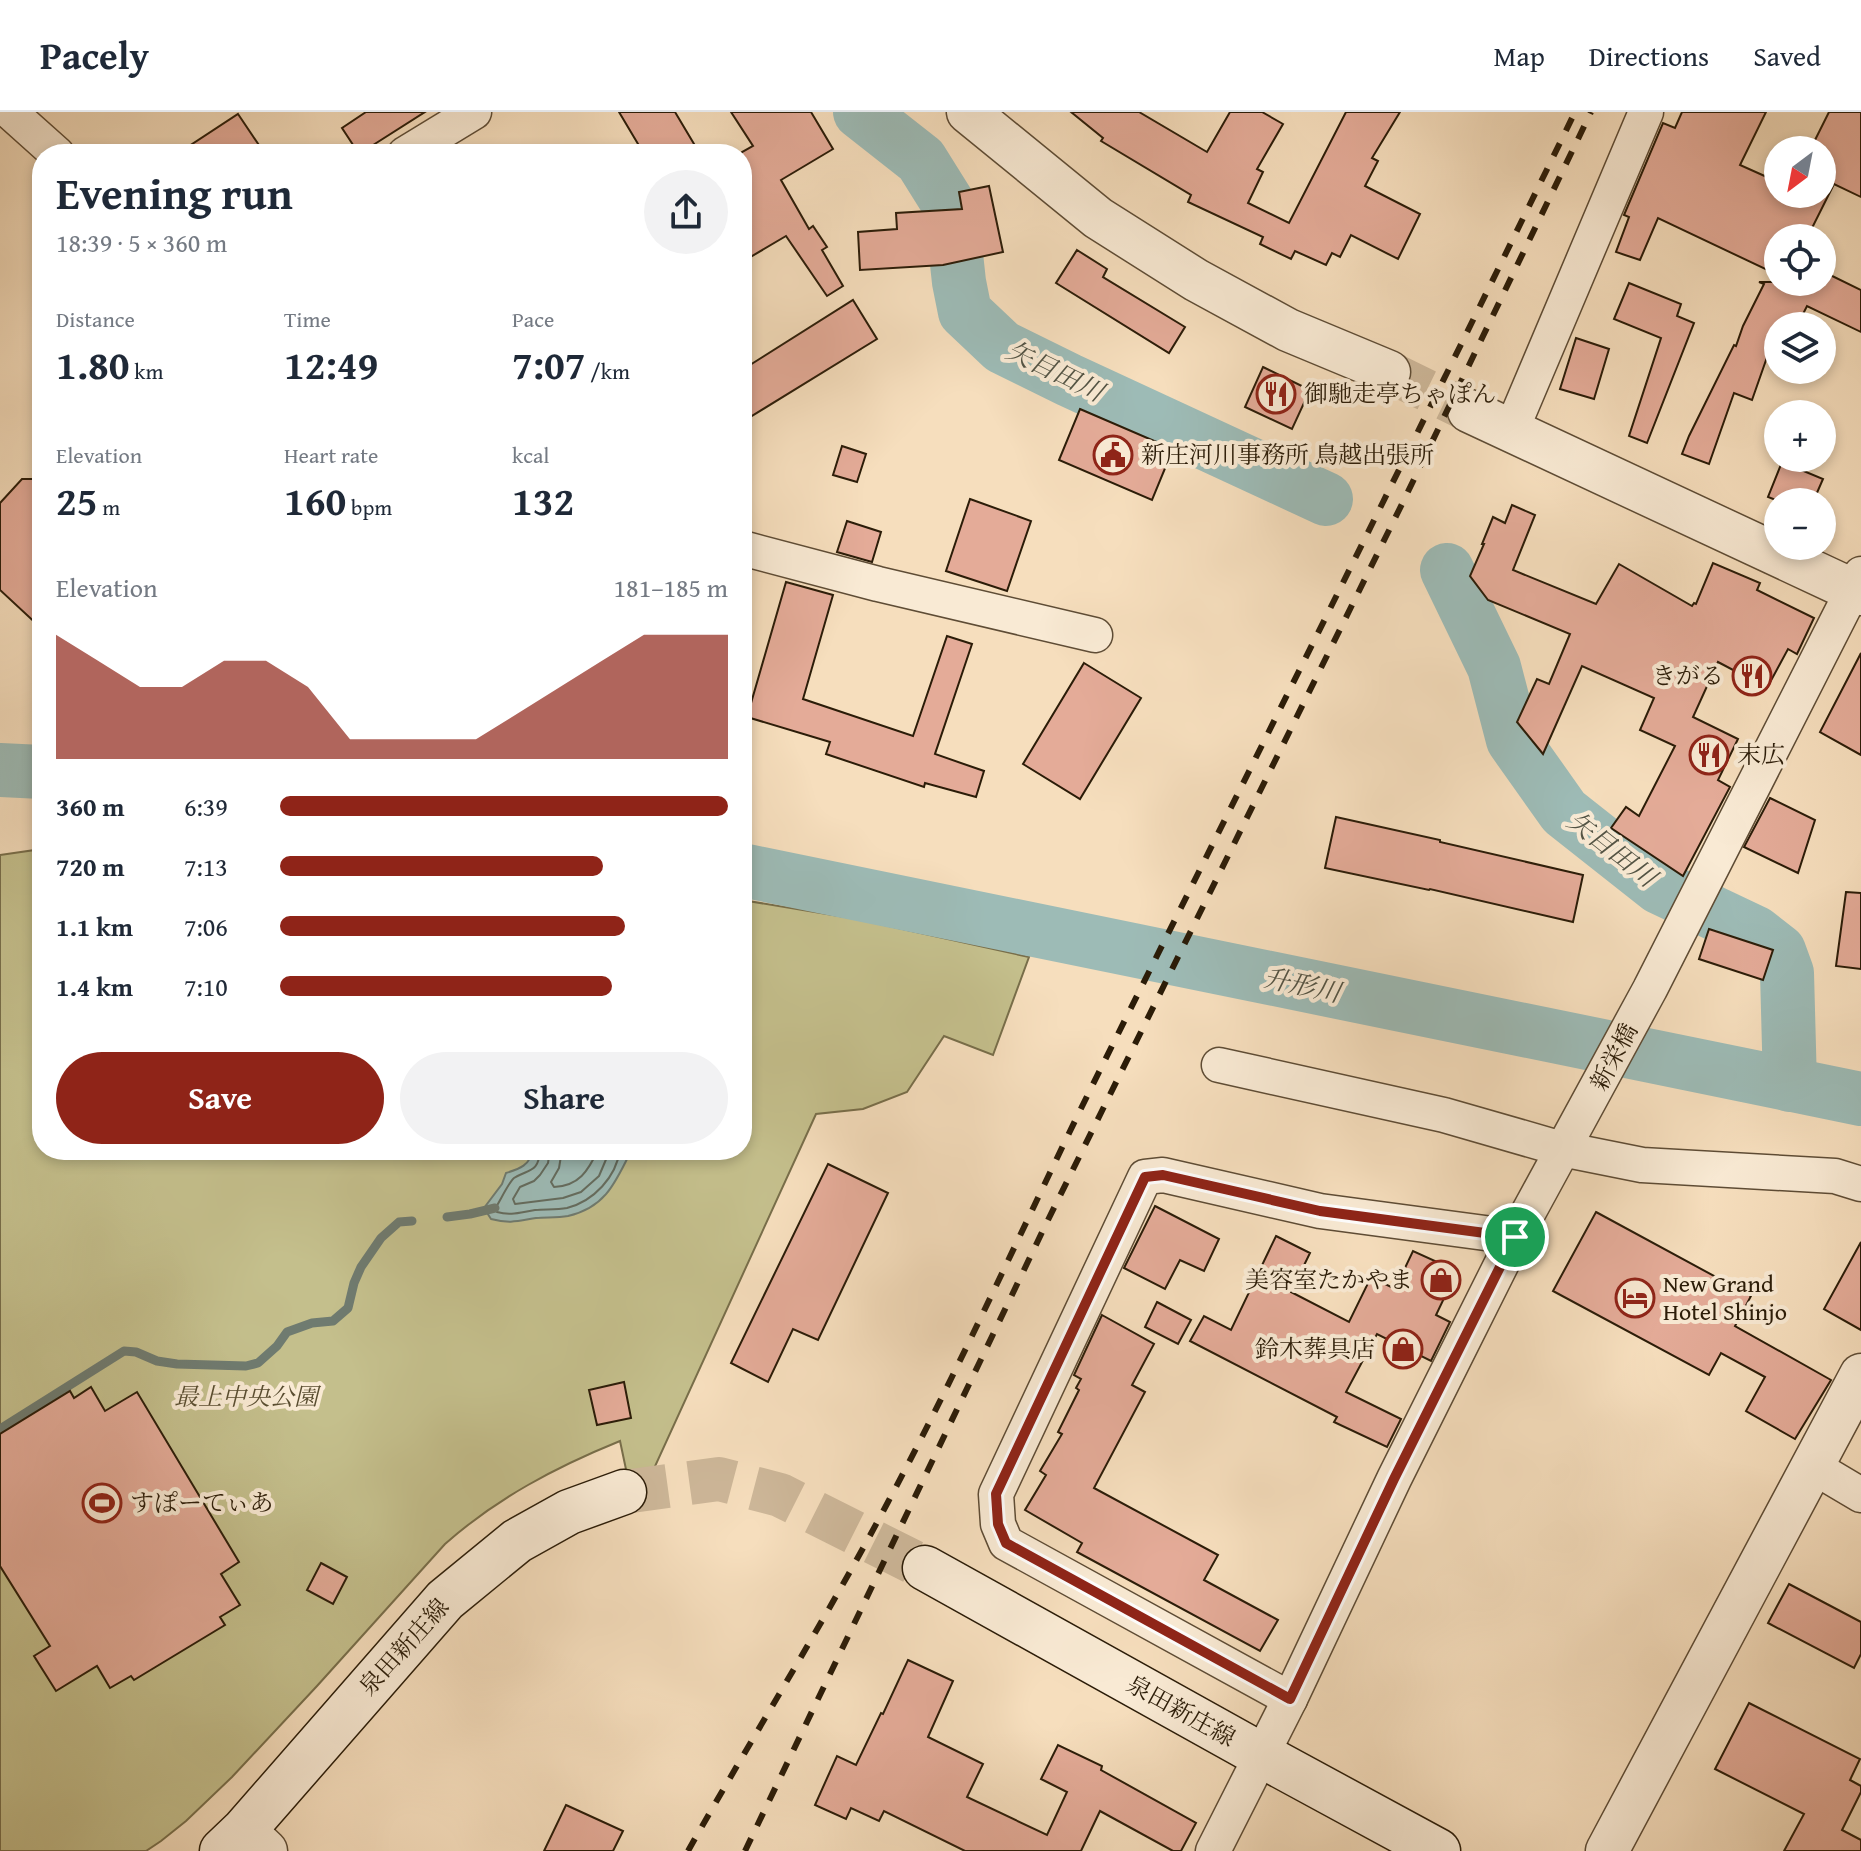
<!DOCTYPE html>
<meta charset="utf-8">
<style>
body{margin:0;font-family:"Gentium Book Plus","Noto Serif JP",serif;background:#f2f2f3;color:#1f2937;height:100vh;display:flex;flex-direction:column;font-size:30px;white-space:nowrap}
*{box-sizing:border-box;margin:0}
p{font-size:26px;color:#747a83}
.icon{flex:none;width:44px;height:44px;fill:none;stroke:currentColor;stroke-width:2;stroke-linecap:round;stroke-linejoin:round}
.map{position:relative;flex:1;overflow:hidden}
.panel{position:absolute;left:32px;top:32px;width:720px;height:1016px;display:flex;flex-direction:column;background:#fff;border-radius:32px;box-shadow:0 4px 12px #0003}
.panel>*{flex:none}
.needle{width:52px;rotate:212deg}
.tools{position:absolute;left:1764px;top:24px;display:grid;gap:16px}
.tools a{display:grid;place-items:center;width:72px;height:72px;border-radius:50%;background:#fff;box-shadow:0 4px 12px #0003;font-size:40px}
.pin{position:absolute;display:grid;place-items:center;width:68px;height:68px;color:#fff;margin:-34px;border:4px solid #fff;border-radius:50%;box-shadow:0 2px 8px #0007}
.round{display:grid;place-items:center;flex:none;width:84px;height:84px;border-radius:42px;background:#f2f2f3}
.head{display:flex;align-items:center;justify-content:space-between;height:136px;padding:0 24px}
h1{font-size:44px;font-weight:700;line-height:60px}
.metrics{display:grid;grid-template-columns:repeat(3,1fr);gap:12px;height:136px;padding:8px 24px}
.metrics div{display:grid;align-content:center}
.metrics b{font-size:40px;font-weight:700}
.metrics small{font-size:22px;font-weight:400}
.metrics p{font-size:22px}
.chart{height:224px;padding:16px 24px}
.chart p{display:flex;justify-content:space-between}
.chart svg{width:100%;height:144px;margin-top:8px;fill:#8f2418;opacity:.7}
.action{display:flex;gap:16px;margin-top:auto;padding:16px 24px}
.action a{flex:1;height:92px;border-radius:48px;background:#8f2418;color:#fff;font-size:32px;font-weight:700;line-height:92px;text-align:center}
.action a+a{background:#f2f2f3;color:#1f2937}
ul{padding:0 24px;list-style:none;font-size:26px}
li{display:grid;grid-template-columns:128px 96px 1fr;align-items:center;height:60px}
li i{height:20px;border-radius:10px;background:#8f2418}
header{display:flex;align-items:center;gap:48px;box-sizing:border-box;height:112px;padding:0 40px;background:#fff;border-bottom:2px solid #e0e1e3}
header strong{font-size:38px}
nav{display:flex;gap:44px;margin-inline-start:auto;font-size:28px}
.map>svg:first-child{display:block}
.green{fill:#c4bf8c;stroke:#786e4a;stroke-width:2}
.water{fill:#9dbbb6;stroke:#6f7b70;stroke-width:2}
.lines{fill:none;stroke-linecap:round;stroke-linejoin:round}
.shore{stroke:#646c5f;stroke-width:2}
.stream{stroke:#6f7b70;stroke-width:9}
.river{stroke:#9dbbb6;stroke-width:54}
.building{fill:#e4ab98;stroke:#2b1c08;stroke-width:2}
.tertiary-tunnel{stroke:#cdb799;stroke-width:42;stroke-dasharray:42 21;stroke-linecap:butt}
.secondary-tunnel{stroke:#cdb799;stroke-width:44;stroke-dasharray:44 22;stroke-linecap:butt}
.minor-casing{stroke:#5e4c35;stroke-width:37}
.tertiary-casing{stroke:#5e4c35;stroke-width:45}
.secondary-casing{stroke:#2b1c08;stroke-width:47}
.minor{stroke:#f9ead4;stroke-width:34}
.tertiary{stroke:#f9ead4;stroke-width:42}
.secondary{stroke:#f9ead4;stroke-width:44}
.rail{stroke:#2b1c08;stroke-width:6;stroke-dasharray:14 14;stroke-linecap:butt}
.route-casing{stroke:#fff;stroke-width:16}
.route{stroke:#8f2418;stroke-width:10}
.labels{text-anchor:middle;stroke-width:8;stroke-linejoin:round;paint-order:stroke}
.poi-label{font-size:24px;fill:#2b1c08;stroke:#f9ead4;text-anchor:start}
.street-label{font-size:24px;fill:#2b1c08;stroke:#f9ead4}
.park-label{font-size:24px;font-style:italic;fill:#594d30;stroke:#f9ead4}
.water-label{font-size:26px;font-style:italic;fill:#535445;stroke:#f9ead4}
</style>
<header>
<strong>Pacely</strong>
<nav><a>Map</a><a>Directions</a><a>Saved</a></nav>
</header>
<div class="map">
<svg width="1861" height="1739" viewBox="0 0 1861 1739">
<rect width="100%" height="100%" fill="#f6debd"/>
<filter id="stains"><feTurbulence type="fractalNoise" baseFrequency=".0025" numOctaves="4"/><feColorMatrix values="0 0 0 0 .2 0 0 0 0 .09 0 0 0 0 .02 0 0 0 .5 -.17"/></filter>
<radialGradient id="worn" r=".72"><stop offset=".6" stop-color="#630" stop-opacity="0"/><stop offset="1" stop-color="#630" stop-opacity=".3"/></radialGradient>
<path class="green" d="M42,737V1038H742V788L857,807L1029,845L993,943L944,924L907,980L863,997L816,1002L641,1385L631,1381L620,1329C556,1355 497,1386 445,1432L317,1574L232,1665L186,1709L161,1729L146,1739H0V743Z"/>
<path class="water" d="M532,1038H628L629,1043C614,1074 603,1096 568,1104C557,1106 546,1105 536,1106C518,1109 510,1112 491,1107L484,1096L502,1072L506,1061C519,1057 531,1053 532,1038Z"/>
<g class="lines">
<g class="shore">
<path d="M540,1038C539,1061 528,1057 514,1066C509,1070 500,1089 496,1095L497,1100C511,1104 521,1100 535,1098C545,1097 556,1098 567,1096C594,1089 616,1065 620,1038"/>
<path d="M550,1038L548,1051L540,1063L534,1069L520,1075L513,1087L515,1092L563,1086L581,1080L599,1064L610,1038"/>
<path d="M562,1038L559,1056L551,1070L554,1075C579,1074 588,1059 598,1038"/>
</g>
<g class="stream">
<path d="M447,1105L470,1102L495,1096"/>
<path d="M0,1317L124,1239L136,1240L157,1249L177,1252L246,1254L258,1251L277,1234L287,1220L312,1211L333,1209L348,1196L354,1171L361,1155L381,1126L399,1110L412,1109"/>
</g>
<g class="river">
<path d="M860,0L921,48L951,96L959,170L965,200L1002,235L1069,268L1326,387"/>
<path d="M1447,458L1494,555L1513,628L1564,700L1659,775L1756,821L1779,839L1787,861L1790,973"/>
<path d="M0,658L42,660"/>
<path d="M742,758L1861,987"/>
</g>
</g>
<g class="building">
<path d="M366,0H425L359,42L342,16Z"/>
<path d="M619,0H675L700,42H644Z"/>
<path d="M731,0H811L833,37L781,68L809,117L813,114L827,135L822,138L843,174L827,184L786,124L742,150V40L753,34Z"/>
<path d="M1071,0H1139L1207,40L1230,0H1262L1283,12L1257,57L1263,60L1248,91L1289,111L1346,0H1400L1372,46L1378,49L1365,74L1420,102L1398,147L1351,123L1340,145L1332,141L1326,153L1295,139L1291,147L1260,132L1263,125L1188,90L1191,83L1101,29L1103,26Z"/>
<path d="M1682,0H1766L1740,53L1778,70V82H1822V38H1810L1829,0H1861V85L1834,72L1807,126H1778V163L1658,106L1640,148L1616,140L1629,105L1624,103L1663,11L1675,16Z"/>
<path d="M238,2L265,42H177Z"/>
<path d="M989,74L1003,140L943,153L860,158L858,120L897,117L896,101L962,97L959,80Z"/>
<path d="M1077,138L1107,157L1103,165L1185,215L1169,241L1056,171Z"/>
<path d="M1822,159L1861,178V220L1807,194L1797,214H1778L1752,288L1734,281L1709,352L1682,342L1689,324L1734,233L1736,234L1743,214L1764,172L1759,170H1822Z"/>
<path d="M1629,171L1681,192L1677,204L1694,211L1647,331L1629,324L1661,226L1614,207Z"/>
<path d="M853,188L877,227L742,310V258Z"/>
<path d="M1576,226L1609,237L1594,287L1560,277Z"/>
<path d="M1263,255L1310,278L1292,317L1245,295Z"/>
<path d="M1080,297L1173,337L1152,388L1059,348Z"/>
<path d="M842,334L866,342L857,370L833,363Z"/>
<path d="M1782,350L1823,367L1813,390H1781L1768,385Z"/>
<path d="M22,367H34L42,374V517L0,478V391Z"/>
<path d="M970,387L1031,409L1007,479L946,459Z"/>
<path d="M1512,393L1535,403L1513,458L1596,492L1619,452L1692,494L1694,491L1696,492L1713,451L1760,471L1757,478L1814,506L1797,542L1788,537L1767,576L1718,550L1693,605L1738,627L1718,668L1730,675L1683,764L1611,716L1626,695L1639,704L1675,634L1640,618L1654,586L1582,554L1543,642L1517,610L1537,567L1549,572L1570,522L1488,488L1470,464L1484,432H1482L1493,405L1505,411Z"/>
<path d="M847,409L881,420L872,450L837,440Z"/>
<path d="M786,470L833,483L803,587L913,624L947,524L972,532L935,642L984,659L976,685L925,671L924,675L826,642L830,630L747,605Z"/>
<path d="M1861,541V643L1820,620Z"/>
<path d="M1084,551L1141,586L1080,687L1023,652Z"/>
<path d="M1770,686L1815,708L1798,761L1744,735Z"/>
<path d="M1336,705L1440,728V730L1583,763L1573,810L1430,777L1429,778L1325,756Z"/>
<path d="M1846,780L1861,781V857L1836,854Z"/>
<path d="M1709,817L1773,838L1763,868L1699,847Z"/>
<path d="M828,1052L888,1081L818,1228L793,1217L768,1270L731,1251Z"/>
<path d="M1155,1094L1219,1127L1204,1159L1180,1148L1165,1177L1124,1156Z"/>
<path d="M1596,1100L1751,1184L1735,1214L1831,1268L1795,1327L1746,1299L1765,1265L1721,1241L1709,1263L1553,1179Z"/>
<path d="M1276,1124L1310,1141L1291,1180L1349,1210L1371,1165L1395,1177L1413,1139L1457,1159L1436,1203L1450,1210L1431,1249L1377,1222L1346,1280L1401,1307L1387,1335L1334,1310L1337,1305L1190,1229L1204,1204L1231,1218Z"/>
<path d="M1861,1130V1218L1824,1197Z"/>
<path d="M1157,1190L1191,1208L1178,1232L1145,1215Z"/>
<path d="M1102,1203L1154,1232L1132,1273L1145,1280L1094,1376L1218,1443L1204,1468L1278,1508L1260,1539L1077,1440L1082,1431L1025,1398L1046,1363L1040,1359L1062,1322L1058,1320L1079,1278L1076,1276L1081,1267L1074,1263Z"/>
<path d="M624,1270L631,1306L597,1313L589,1278Z"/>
<path d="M91,1275L105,1299L137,1280L239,1450L221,1462L240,1493L220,1505L225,1513L134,1568L131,1564L110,1576L97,1554L56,1579L34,1544L50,1534L0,1454V1322L70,1279L74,1286Z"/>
<path d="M321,1451L347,1465L333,1492L307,1478Z"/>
<path d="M1789,1472L1861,1510V1542L1854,1556L1768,1511Z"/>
<path d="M908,1548L953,1569L928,1625L983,1652L967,1685L1047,1723L1067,1680L1041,1667L1058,1633L1102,1654L1101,1658L1196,1711L1181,1739H1173L1100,1699L1081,1739H965L884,1699L879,1709L851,1696L846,1707L815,1693L837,1644L856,1653L881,1601L883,1602Z"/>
<path d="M1749,1591L1860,1647L1850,1668L1861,1674V1680L1842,1718L1861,1728V1739H1784L1804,1702L1715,1657Z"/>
<path d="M566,1693L623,1719L613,1739H544Z"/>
</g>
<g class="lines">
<path class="tertiary-tunnel" d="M1389,260L1469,299"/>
<path class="secondary-tunnel" d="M624,1380L719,1367L780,1383L925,1456"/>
<defs>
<g id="minor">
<path d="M10,0L57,42"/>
<path d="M405,42L474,0"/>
<path d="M1511,319L1646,0"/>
<path d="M742,436L878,472L1095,523"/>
<path d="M1219,953L1444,1003L1562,1037L1642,1053L1835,1064L1861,1072"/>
<path d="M1812,1354L1861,1383"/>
<path d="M1290,1587L1006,1431L998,1412L996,1382L1145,1065L1163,1063L1320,1099L1515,1125"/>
<path d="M1213,1739L1290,1587L1394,1367L1515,1125L1650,877L1861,462"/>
</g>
<g id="tertiary">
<path d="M968,0L1098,106L1196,168L1288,218L1389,260"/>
<path d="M1469,299L1861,482"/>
<path d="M244,1718L266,1739"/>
<path d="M1607,1739L1861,1263"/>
</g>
<g id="secondary">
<path d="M925,1456L1261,1643L1438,1739"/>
<path d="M222,1739L244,1718L445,1488L517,1429L569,1400L624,1380"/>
</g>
</defs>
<use href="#minor" class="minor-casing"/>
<use href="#tertiary" class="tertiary-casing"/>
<use href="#secondary" class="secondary-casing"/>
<use href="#minor" class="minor"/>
<use href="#tertiary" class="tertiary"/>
<use href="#secondary" class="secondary"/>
<g class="rail">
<path d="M688,1739C754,1622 825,1509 888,1390C965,1246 1031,1096 1104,950C1262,633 1420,318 1575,0"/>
<path d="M745,1739L1046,1112L1403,390L1591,0"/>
</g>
</g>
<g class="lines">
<defs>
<path id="route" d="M1163,1063L1320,1099L1515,1125L1394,1367L1290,1587L1006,1431L998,1412L996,1382L1145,1065Z"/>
</defs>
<use href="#route" class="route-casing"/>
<use href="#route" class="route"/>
</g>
<defs>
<symbol id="restaurant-ring" viewBox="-11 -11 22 22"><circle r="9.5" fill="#f9ead4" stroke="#8f2418" stroke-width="1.5"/><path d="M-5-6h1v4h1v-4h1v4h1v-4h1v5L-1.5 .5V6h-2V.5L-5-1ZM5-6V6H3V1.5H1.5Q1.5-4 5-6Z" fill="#8f2418"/></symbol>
<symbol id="civic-ring" viewBox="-11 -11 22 22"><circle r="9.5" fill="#f9ead4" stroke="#8f2418" stroke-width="1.5"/><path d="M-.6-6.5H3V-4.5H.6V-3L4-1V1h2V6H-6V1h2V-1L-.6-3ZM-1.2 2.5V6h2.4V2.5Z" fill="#8f2418"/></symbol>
<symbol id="shop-ring" viewBox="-11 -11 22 22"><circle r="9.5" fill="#f9ead4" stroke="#8f2418" stroke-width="1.5"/><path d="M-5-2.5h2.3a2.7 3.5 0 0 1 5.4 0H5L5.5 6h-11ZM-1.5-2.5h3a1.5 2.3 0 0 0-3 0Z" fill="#8f2418"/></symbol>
<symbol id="hotel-ring" viewBox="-11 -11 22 22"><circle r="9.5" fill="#f9ead4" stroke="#8f2418" stroke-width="1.5"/><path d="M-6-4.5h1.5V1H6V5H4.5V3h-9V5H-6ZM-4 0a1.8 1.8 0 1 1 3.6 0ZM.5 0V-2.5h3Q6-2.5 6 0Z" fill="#8f2418"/></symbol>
<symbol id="stadium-ring" viewBox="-11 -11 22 22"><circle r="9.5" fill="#f9ead4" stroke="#8f2418" stroke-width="1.5"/><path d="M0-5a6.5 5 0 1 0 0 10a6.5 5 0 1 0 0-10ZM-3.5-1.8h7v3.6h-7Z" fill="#8f2418"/></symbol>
</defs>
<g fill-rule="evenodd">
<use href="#restaurant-ring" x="1254" y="260" width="44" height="44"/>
<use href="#civic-ring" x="1091" y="321" width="44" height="44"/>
<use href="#restaurant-ring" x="1730" y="542" width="44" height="44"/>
<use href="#restaurant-ring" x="1687" y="621" width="44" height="44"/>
<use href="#shop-ring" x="1419" y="1146" width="44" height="44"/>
<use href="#hotel-ring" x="1613" y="1164" width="44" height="44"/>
<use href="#shop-ring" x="1381" y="1215" width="44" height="44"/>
<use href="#stadium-ring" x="80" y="1369" width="44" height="44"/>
</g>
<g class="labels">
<g class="poi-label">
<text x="1304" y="290">御馳走亭ちゃぽん</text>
<text x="1141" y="351">新庄河川事務所 鳥越出張所</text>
<text x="1724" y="572" text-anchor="end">きがる</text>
<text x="1737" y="651">末広</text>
<text x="1413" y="1176" text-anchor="end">美容室たかやま</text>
<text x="1663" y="1180">New Grand<tspan x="1663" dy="28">Hotel Shinjo</tspan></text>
<text x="1375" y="1245" text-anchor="end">鈴木葬具店</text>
<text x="130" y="1399">すぽーてぃあ</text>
</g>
<g class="street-label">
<text transform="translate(1614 945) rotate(-62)" y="8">新栄橋</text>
<text transform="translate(404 1535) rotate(-48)" y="8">泉田新庄線</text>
<text transform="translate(1181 1599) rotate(29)" y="8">泉田新庄線</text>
</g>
<g class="park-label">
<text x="246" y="1293">最上中央公園</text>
</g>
<g class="water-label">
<text transform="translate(1055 259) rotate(26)" y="9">矢目田川</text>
<text transform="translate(1612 737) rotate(38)" y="9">矢目田川</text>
<text transform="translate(1302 873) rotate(12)" y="9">升形川</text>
</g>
</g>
<rect width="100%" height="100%" filter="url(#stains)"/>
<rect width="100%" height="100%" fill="url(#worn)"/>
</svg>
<div class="tools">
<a><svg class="needle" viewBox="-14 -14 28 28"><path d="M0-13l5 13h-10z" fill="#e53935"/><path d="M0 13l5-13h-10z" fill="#747a83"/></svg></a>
<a><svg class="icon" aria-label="locate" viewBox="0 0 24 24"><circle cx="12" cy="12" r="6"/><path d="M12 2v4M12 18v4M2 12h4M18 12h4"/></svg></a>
<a><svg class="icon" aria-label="layers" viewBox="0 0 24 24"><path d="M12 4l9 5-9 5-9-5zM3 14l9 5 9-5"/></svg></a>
<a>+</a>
<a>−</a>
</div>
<div class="pin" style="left:1515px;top:1125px;background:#1e9e55"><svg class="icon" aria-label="arrive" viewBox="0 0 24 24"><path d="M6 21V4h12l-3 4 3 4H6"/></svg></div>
<section class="panel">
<div class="head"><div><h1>Evening run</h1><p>18:39 · 5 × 360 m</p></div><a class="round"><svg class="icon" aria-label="share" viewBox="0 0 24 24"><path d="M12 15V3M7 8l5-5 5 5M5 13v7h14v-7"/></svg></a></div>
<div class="metrics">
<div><p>Distance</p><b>1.80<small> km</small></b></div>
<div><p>Time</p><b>12:49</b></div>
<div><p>Pace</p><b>7:07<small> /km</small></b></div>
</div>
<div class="metrics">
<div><p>Elevation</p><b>25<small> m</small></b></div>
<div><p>Heart rate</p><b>160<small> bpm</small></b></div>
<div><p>kcal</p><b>132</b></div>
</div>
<div class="chart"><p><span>Elevation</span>181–185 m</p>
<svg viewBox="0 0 160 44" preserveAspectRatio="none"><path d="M0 44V6L10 14L20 22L30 22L40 14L50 14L60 22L70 38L80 38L90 38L100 38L110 30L120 22L130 14L140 6L150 6L160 6V44z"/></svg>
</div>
<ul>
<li><b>360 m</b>6:39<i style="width:100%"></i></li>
<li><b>720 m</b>7:13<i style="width:72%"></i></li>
<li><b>1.1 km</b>7:06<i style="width:77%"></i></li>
<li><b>1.4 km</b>7:10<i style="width:74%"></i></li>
</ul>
<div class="action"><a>Save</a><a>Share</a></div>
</section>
</div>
